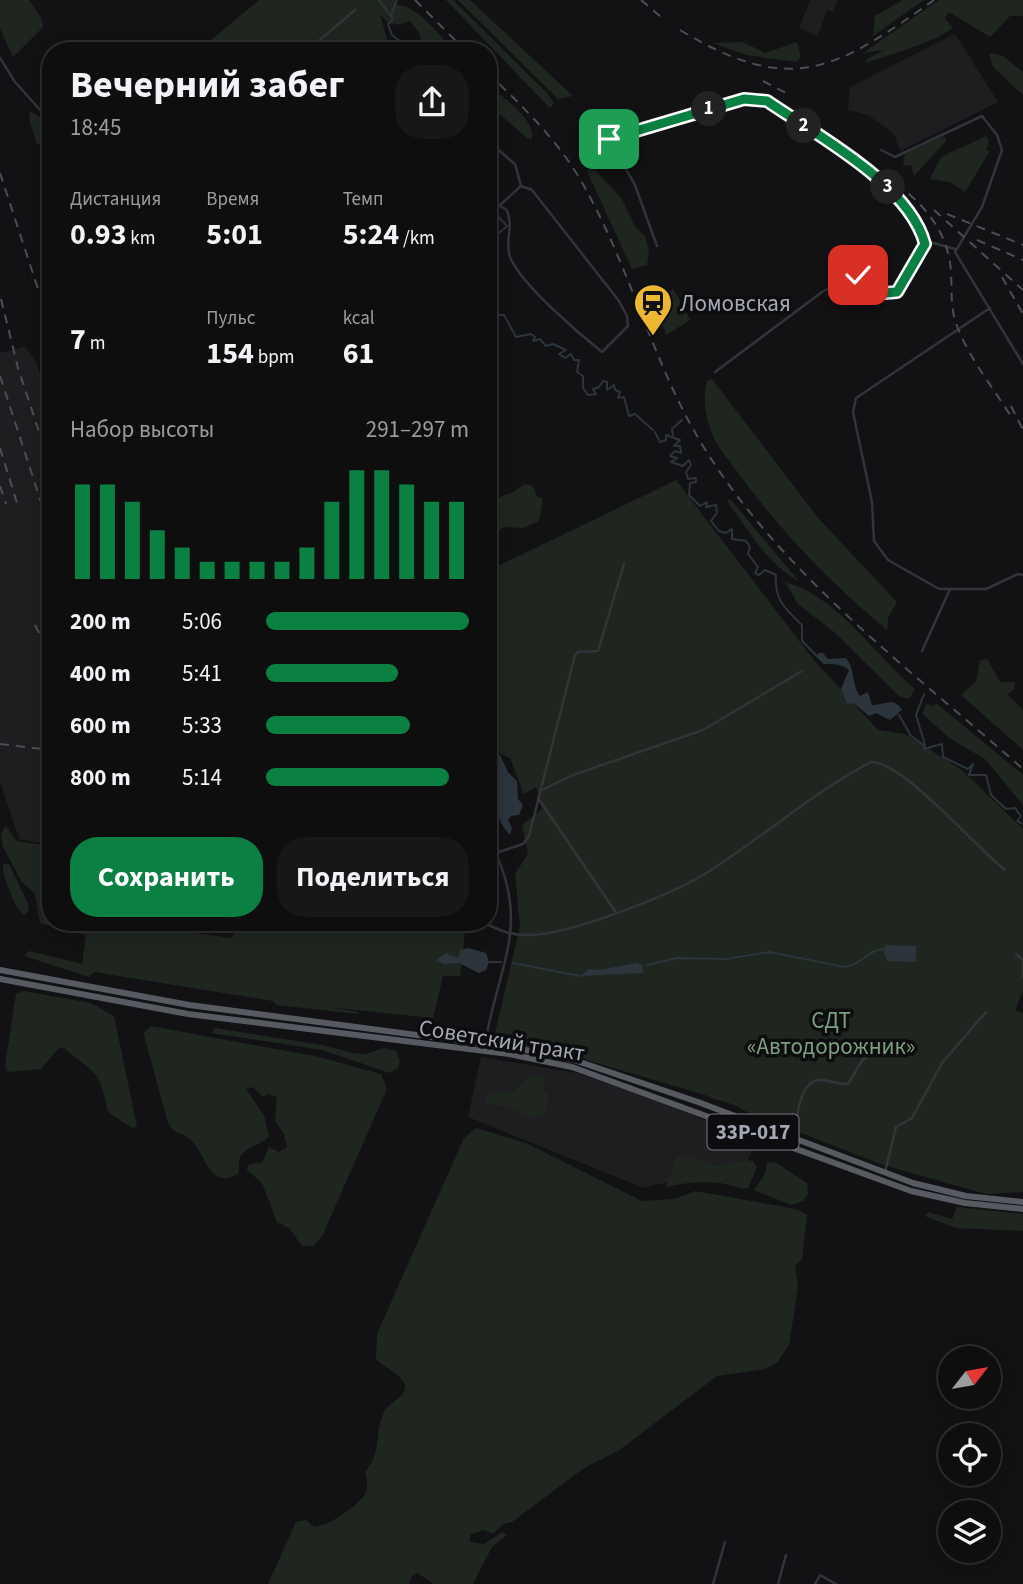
<!DOCTYPE html>
<html lang="ru">
<meta charset="utf-8">
<style>
body{margin:0;font-family:"Source Sans 3",sans-serif;background:#171718;color:#f1f3f6;height:100vh;display:flex;flex-direction:column;font-size:26px;white-space:nowrap}
*{box-sizing:border-box;margin:0}
p{font-size:23px;color:#9b9c9e}
.icon{flex:none;width:38px;height:38px;fill:none;stroke:currentColor;stroke-width:2;stroke-linecap:round;stroke-linejoin:round}
.map{position:relative;flex:1;overflow:hidden}
.sheet{position:absolute;left:42px;top:42px;width:455px;height:889px;display:flex;flex-direction:column;background:#0e0e0f;border-radius:28px;box-shadow:0 4px 18px #0003,0 0 0 2px #2e2e2f}
.sheet>*{flex:none}
.needle{width:46px;rotate:59deg}
.controls{position:absolute;left:938px;top:1346px;display:grid;gap:14px}
.controls a{display:grid;place-items:center;width:63px;height:63px;border-radius:50%;background:#0e0e0f;box-shadow:0 4px 18px #0003,0 0 0 2px #2e2e2f;font-size:35px}
.pin{position:absolute;display:grid;place-items:center;width:60px;height:60px;color:#fff;margin:-30px;border-radius:14px;box-shadow:0 4px 10px #0006}
.km{position:absolute;width:35px;height:35px;margin:-18px;border-radius:50%;background:#222;color:#fff;font-size:19px;line-height:35px;text-align:center}
.round{display:grid;place-items:center;flex:none;width:74px;height:74px;border-radius:28px;background:#171718}
.summary{display:flex;align-items:center;justify-content:space-between;height:119px;padding:0 28px}
h1{font-size:38px;font-weight:700;line-height:52px}
.stats{display:grid;grid-template-columns:repeat(3,1fr);gap:10px;height:119px;padding:7px 28px}
.stats div{display:grid;align-content:center}
.stats b{font-size:30px;font-weight:700}
.stats small{font-size:19px;font-weight:400}
.stats p{font-size:19px}
.chart{height:196px;padding:14px 28px}
.chart p{display:flex;justify-content:space-between}
.chart svg{width:100%;height:126px;margin-top:7px;stroke:#0b8043;stroke-width:6}
.cta{display:flex;gap:14px;margin-top:auto;padding:14px 28px}
.cta a{flex:1;height:80px;border-radius:28px;background:#0b8043;color:#fff;font-size:28px;font-weight:700;line-height:80px;text-align:center}
.cta a+a{background:#171718;color:#f1f3f6}
ul{padding:0 28px;list-style:none;font-size:23px}
li{display:grid;grid-template-columns:112px 84px 1fr;align-items:center;height:52px}
li i{height:18px;border-radius:9px;background:#0b8043}
.map>svg:first-child{display:block}
.built{fill:#1e1e21}
.green{fill:#1f2620}
.water{fill:#2c343c}
.lines{fill:none;stroke-linecap:round;stroke-linejoin:round}
.stream{stroke:#2c343c;stroke-width:2}
.minor{stroke:#333439;stroke-width:2.5}
.trunk{stroke:#575a61;stroke-width:6}
.rail{stroke:#4c4e54;stroke-width:2;stroke-dasharray:9 7;stroke-linecap:butt}
.route-casing{stroke:#fff;stroke-width:14}
.route{stroke:#0b8043;stroke-width:9}
.labels{text-anchor:middle;stroke-width:7;stroke-linejoin:round;paint-order:stroke}
.shield{fill:#0d0d0f;stroke:#777a82;stroke-width:2}
.shield-label{font-size:21px;font-weight:bold;fill:#a4a8b4}
.poi-label{font-size:23px;fill:#a4a8b4;stroke:#0d0d0f;text-anchor:start}
.park-label{font-size:23px;fill:#7b9f7f;stroke:#0d0d0f}
.street-label{font-size:23px;fill:#a4a8b4;stroke:#0d0d0f}
</style>
<div class="map">
<svg width="1023" height="1584" viewBox="0 0 1023 1584">
<rect width="100%" height="100%" fill="#121214"/>
<g class="built">
<path d="M810,0H838L833,12L827,10L818,36L799,28Z"/>
<path d="M955,34L998,102L900,151L894,134L868,115L848,110L850,87Z"/>
<path d="M25,347L36,361L51,408V845L19,839L0,782V353Z"/>
<path d="M481,1057L576,1073L653,1099L755,1141L747,1163L644,1188L468,1117Z"/>
</g>
<g class="green">
<path d="M0,0H29L42,19L43,27L13,57L0,28Z"/>
<path d="M259,0H395L398,5C416,5 442,36 453,51H427C420,40 421,30 409,21C396,27 389,26 380,14L390,51H198Z"/>
<path d="M446,0H453L548,94L554,103L550,108Z"/>
<path d="M458,0H470L573,96L558,99Z"/>
<path d="M903,0H924L873,36L875,16Z"/>
<path d="M939,0H1023V16H1010L990,37L949,12L945,18L953,28C926,46 896,52 866,63L867,59L884,50L863,53Z"/>
<path d="M743,42L765,53L797,42L801,57L796,62L746,55L713,43Z"/>
<path d="M989,53L1003,56L1023,72V95L993,67Z"/>
<path d="M488,85C502,97 535,118 532,139L527,138L488,104Z"/>
<path d="M30,111L49,123L51,146L37,144L29,119Z"/>
<path d="M944,136L946,141L914,176L911,165H903L905,154Z"/>
<path d="M986,136L989,141L986,150L990,151L965,192L950,182L930,179L941,157Z"/>
<path d="M589,169L595,170L622,199L635,227L645,236L649,250L647,265L632,269L587,171Z"/>
<path d="M673,288L690,320L666,335L657,310Z"/>
<path d="M712,379L819,519L897,602L888,618L887,630C832,584 781,532 739,474C731,462 720,451 714,438C706,420 702,400 707,381Z"/>
<path d="M676,480L813,659L878,730L905,734L962,770L1023,829V991L1015,1010L1023,1013V1192L986,1194L883,1165L745,1111C733,1102 719,1102 705,1095L573,1056L493,1042L520,926L515,874L528,854L522,825L542,809L536,787L524,794L510,758L498,753L488,757V571Z"/>
<path d="M524,484L533,486L537,496L543,499L539,521L523,528L503,527L489,539L488,552V502L513,492Z"/>
<path d="M730,499L799,581C769,567 746,527 727,501Z"/>
<path d="M785,582C839,597 873,654 915,689L909,699L899,696L834,632L798,604Z"/>
<path d="M987,659L1000,682H1015L1014,690L1007,694L1023,710V750L961,695L976,681L980,660Z"/>
<path d="M936,703L1023,775V805L985,759L949,738L923,714L926,704L933,706Z"/>
<path d="M6,826L16,841L51,846V922H131L154,927L153,922H206L176,930L231,938L237,928L214,930L216,922H466L460,976H443L433,1018L326,1007L359,1012L358,1014L276,1005L273,1001L94,972L89,977L24,956L29,951L82,964L86,935L40,923L35,894L22,882L3,847L1,834Z"/>
<path d="M3,864H9L28,904L29,911L24,915C16,911 1,874 3,864Z"/>
<path d="M24,991L91,1003L114,1016L137,1127L132,1128L108,1112C100,1068 94,1074 64,1048H59L41,1069L8,1072L5,1066L16,994Z"/>
<path d="M151,1026L319,1057L381,1074L387,1089L323,1234L314,1246H302L289,1228L277,1222L262,1183L247,1170L248,1165L262,1162L269,1147L279,1152L287,1147L284,1134L275,1121L277,1097L268,1094L263,1097L253,1087L246,1089L264,1115L269,1136C261,1146 246,1146 240,1157C238,1161 240,1168 238,1174C209,1191 206,1153 190,1139C182,1132 174,1135 168,1123L145,1039L144,1032Z"/>
<path d="M215,1028L322,1045L353,1053L366,1054L384,1048L396,1051L400,1061L398,1068L390,1073L322,1050L212,1033Z"/>
<path d="M531,1076L546,1077L543,1088L549,1097L544,1114L532,1118L505,1106L487,1104L484,1097L491,1092L512,1093Z"/>
<path d="M476,1128L526,1143L642,1201L675,1199L695,1191L796,1209L807,1215L802,1260L795,1265L798,1287L789,1345L777,1363L765,1369L717,1376L618,1451L584,1468L512,1522L503,1524L493,1534L483,1530L470,1535V1542L484,1544L502,1532L507,1535L492,1547L473,1584H434L417,1573L412,1576L409,1584H268L296,1522L306,1520L314,1527C327,1527 358,1506 365,1494C369,1487 367,1479 365,1472C383,1452 373,1432 385,1410C390,1403 407,1395 405,1385C402,1375 384,1367 376,1359L377,1334L464,1138Z"/>
<path d="M689,1156L717,1166L746,1160L753,1161L757,1167L748,1188C736,1189 730,1184 719,1183C701,1181 684,1183 666,1187L677,1157Z"/>
<path d="M775,1162L807,1183L808,1194L803,1201L791,1205L754,1190L765,1174L767,1163Z"/>
<path d="M957,1207L1023,1214V1231L956,1228L925,1216L928,1212L952,1219Z"/>
</g>
<g class="water">
<path d="M818,653H823L828,659L846,658C856,671 851,684 860,696L868,692L872,705C884,705 894,696 902,710L890,720L876,713L869,716L855,704L847,703L841,689L849,670C839,662 829,666 819,659Z"/>
<path d="M500,755L508,772L517,781L518,799L523,805L519,815L511,816L508,820L512,828L510,835C494,819 488,783 488,763Z"/>
<path d="M886,945L916,946V962L887,961L883,949Z"/>
<path d="M468,948L486,953L489,962L486,970L479,973L459,963L444,964L436,960L446,953L458,958L460,950Z"/>
<path d="M637,963L643,966V973L580,976L589,969L599,970Z"/>
</g>
<g class="lines">
<g class="stream">
<path d="M379,0L393,19L388,24L392,35L413,51"/>
<path d="M391,15L397,0"/>
<path d="M399,51H408"/>
<path d="M488,243L507,226L495,213"/>
<path d="M488,252L498,261L494,288L488,287"/>
<path d="M488,293L493,296L488,297"/>
<path d="M488,298L493,304L497,302L495,315H504L516,337L531,334L535,337L533,341L540,339L546,346L553,344L566,350L559,354L565,358L571,354L574,360H579L577,372L583,376V388L588,395L596,394L593,389L599,387L603,381L607,382V390L614,385L615,390L620,392L618,398L624,397L629,416L635,414L653,430"/>
<path d="M655,432L660,442L666,440V435L680,440L674,446H680L681,453L675,451L670,456L677,458L671,462L683,466L689,460L691,465L686,472L688,479L696,478V482L690,483L689,495L700,506L707,502L706,507L716,505L717,513L711,521L719,531L726,533L732,529V539L746,541L750,547L748,554L758,567L755,573L759,575L765,570L776,575C774,599 784,608 802,625V641L824,663H839"/>
<path d="M673,435L672,429L682,420"/>
<path d="M924,694L916,715L925,745"/>
<path d="M899,715L911,736L925,746L924,749L942,744L943,757L968,769L973,764L969,775H986L991,795L1006,809L1015,808L1021,816L1017,821L1023,824"/>
<path d="M489,962H501"/>
<path d="M513,963L580,976"/>
<path d="M647,965L677,958L726,959L769,952L845,967C861,965 868,950 883,949"/>
</g>
<g class="minor">
<path d="M307,51L355,10"/>
<path d="M0,58L15,82L51,122"/>
<path d="M488,141L515,164L521,186"/>
<path d="M881,150L895,157L982,116L997,135L1002,150L982,207L955,252L1023,364"/>
<path d="M42,178L51,204"/>
<path d="M488,216L521,186L532,190L619,301L627,316L628,326L602,352C578,333 521,284 510,257C504,241 515,225 506,209L500,206"/>
<path d="M657,246L635,185L609,139L664,121L756,98L767,101L890,188L918,223L926,241L955,249"/>
<path d="M990,308L856,398L853,412L872,502L874,541L888,560L939,589H986L1018,574L1023,575"/>
<path d="M715,372L822,292L852,276L858,275L885,293L896,292L921,254L926,241"/>
<path d="M47,388L51,387"/>
<path d="M922,651L950,589"/>
<path d="M540,791L573,775L703,730L802,671"/>
<path d="M538,798L615,911"/>
<path d="M496,853L523,844L529,836L575,655L578,652L598,651L624,564"/>
<path d="M482,922C497,929 511,936 528,935C570,935 671,895 708,872C763,837 812,793 871,762C904,762 975,847 1005,870"/>
<path d="M1016,954L1023,960"/>
<path d="M1023,961V976"/>
<path d="M485,1044C499,960 534,924 488,837"/>
<path d="M795,1136C796,1120 799,1079 821,1080C830,1080 839,1085 848,1084L863,1059L873,1055"/>
<path d="M885,1172L896,1127L912,1118L942,1063L986,1012"/>
<path d="M713,1584L725,1542"/>
<path d="M778,1584L786,1555"/>
<path d="M815,1584L820,1575L836,1584"/>
</g>
<g class="trunk">
<path d="M0,970L189,1005L516,1048L574,1060L698,1102L913,1183L966,1196L1023,1202"/>
<path d="M0,979L188,1014L509,1054L572,1067L911,1191L965,1203L1023,1209"/>
</g>
<g class="rail">
<path d="M415,0L466,51"/>
<path d="M641,0L661,17"/>
<path d="M680,30C792,98 837,69 934,0"/>
<path d="M488,73C522,106 557,139 581,181C630,265 652,363 703,446C781,574 912,671 1023,769"/>
<path d="M763,81L786,93"/>
<path d="M873,168L908,200L924,232"/>
<path d="M0,173L40,295"/>
<path d="M896,184C926,205 949,235 951,272C952,291 950,308 957,326C969,358 994,389 1012,418"/>
<path d="M934,210L1023,290"/>
<path d="M947,214L1023,245"/>
<path d="M977,240L1023,260"/>
<path d="M1002,277L1023,314"/>
<path d="M1,299L18,368L51,468"/>
<path d="M0,376L51,533"/>
<path d="M1011,406L1023,430"/>
<path d="M0,448L17,503"/>
<path d="M0,486L6,504"/>
<path d="M35,625L51,657"/>
<path d="M0,744L51,750"/>
</g>
</g>
<g class="lines">
<defs>
<path id="route" d="M609,139L744,99L767,101C818,136 909,184 925,244L897,292L885,293L858,275"/>
</defs>
<use href="#route" class="route-casing"/>
<use href="#route" class="route"/>
</g>
<defs>
<symbol id="station-pin" viewBox="-11 -11 22 30"><path d="M0 17L-7.5 6A9.5 9.5 0 1 1 7.5 6Z" fill="#edb831" stroke="#0d0d0f"/><path d="M-3-6H3Q5-6 5-4V2Q5 4 3 4L4.5 6H3L1.5 4h-3L-3 6H-4.5L-3 4Q-5 4-5 2V-4Q-5-6-3-6ZM-3.5-4v3h7v-3ZM-3.5 1v1.5H-2V1ZM2 1v1.5H3.5V1Z" fill="#111"/></symbol>
</defs>
<g fill-rule="evenodd">
<use href="#station-pin" x="631" y="281" width="44" height="60"/>
</g>
<g class="labels">
<rect class="shield" x="707.5" y="1114.5" width="91" height="35" rx="5"/>
<g class="shield-label">
<text x="753" y="1139">33Р-017</text>
</g>
<g class="poi-label">
<text x="680" y="311">Ломовская</text>
</g>
<g class="park-label">
<text x="831" y="1028">СДТ<tspan x="831" dy="26">«Автодорожник»</tspan></text>
</g>
<g class="street-label">
<text transform="translate(502 1040) rotate(9)" y="8">Советский тракт</text>
</g>
</g>
</svg>
<div class="controls">
<a><svg class="needle" viewBox="-14 -14 28 28"><path d="M0-13l5 13h-10z" fill="#e53935"/><path d="M0 13l5-13h-10z" fill="#9b9c9e"/></svg></a>
<a><svg class="icon" aria-label="locate" viewBox="0 0 24 24"><circle cx="12" cy="12" r="6"/><path d="M12 2v4M12 18v4M2 12h4M18 12h4"/></svg></a>
<a><svg class="icon" aria-label="layers" viewBox="0 0 24 24"><path d="M12 4l9 5-9 5-9-5zM3 14l9 5 9-5"/></svg></a>
</div>
<div class="pin" style="left:609px;top:139px;background:#1e9e55"><svg class="icon" aria-label="arrive" viewBox="0 0 24 24"><path d="M6 21V4h12l-3 4 3 4H6"/></svg></div>
<div class="pin" style="left:858px;top:275px;background:#d93025"><svg class="icon" aria-label="check" viewBox="0 0 24 24"><path d="M5 12l5 5 9-10"/></svg></div>
<b class="km" style="left:709px;top:109px">1</b>
<b class="km" style="left:804px;top:126px">2</b>
<b class="km" style="left:888px;top:187px">3</b>
<section class="sheet">
<div class="summary"><div><h1>Вечерний забег</h1><p>18:45</p></div><a class="round"><svg class="icon" aria-label="share" viewBox="0 0 24 24"><path d="M12 15V3M7 8l5-5 5 5M5 13v7h14v-7"/></svg></a></div>
<div class="stats">
<div><p>Дистанция</p><b>0.93<small> km</small></b></div>
<div><p>Время</p><b>5:01</b></div>
<div><p>Темп</p><b>5:24<small> /km</small></b></div>
</div>
<div class="stats">
<div><b>7<small> m</small></b></div>
<div><p>Пульс</p><b>154<small> bpm</small></b></div>
<div><p>kcal</p><b>61</b></div>
</div>
<div class="chart"><p><span>Набор высоты</span>291–297 m</p>
<svg viewBox="0 0 160 44" preserveAspectRatio="none"><path d="M5 44V11M15 44V11M25 44V17M35 44V27M45 44V33M55 44V38M65 44V38M75 44V38M85 44V38M95 44V33M105 44V17M115 44V6M125 44V6M135 44V11M145 44V17M155 44V17"/></svg>
</div>
<ul>
<li><b>200 m</b>5:06<i style="width:100%"></i></li>
<li><b>400 m</b>5:41<i style="width:65%"></i></li>
<li><b>600 m</b>5:33<i style="width:71%"></i></li>
<li><b>800 m</b>5:14<i style="width:90%"></i></li>
</ul>
<div class="cta"><a>Сохранить</a><a>Поделиться</a></div>
</section>
</div>
